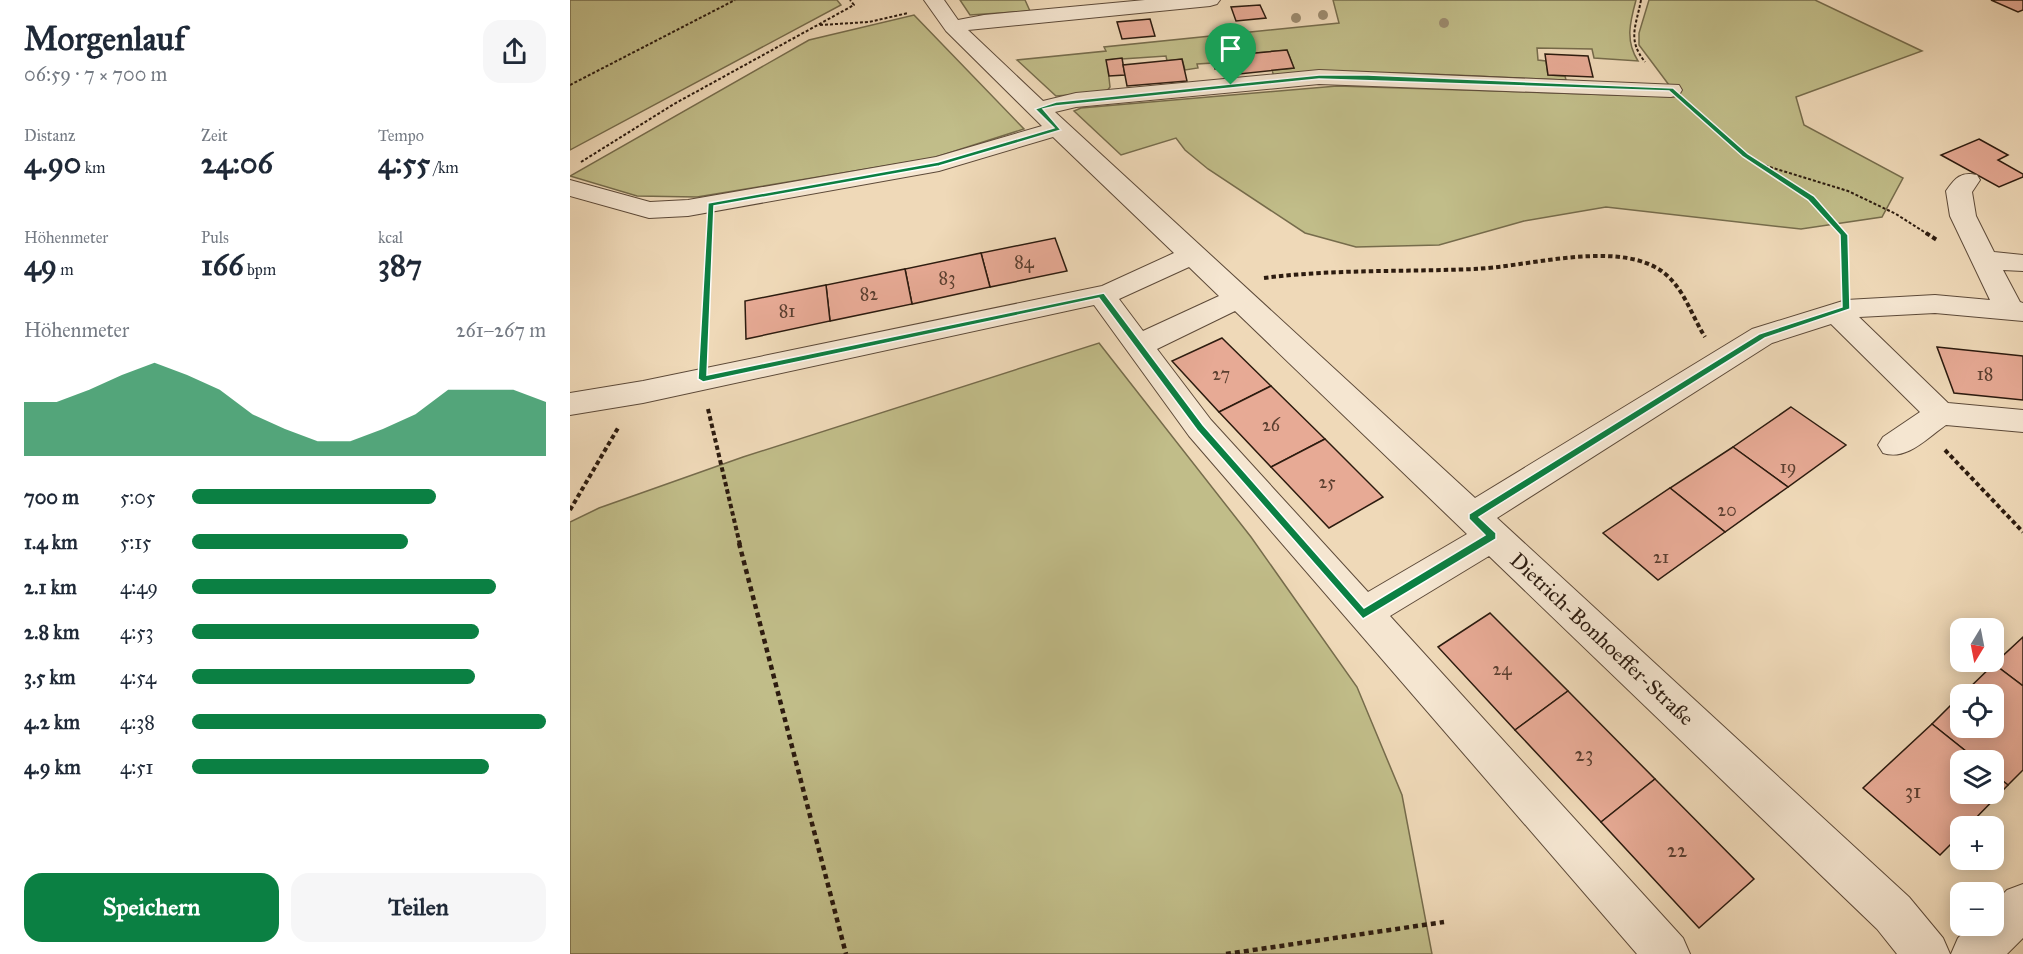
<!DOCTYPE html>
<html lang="de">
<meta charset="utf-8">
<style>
body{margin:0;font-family:"IM FELL Great Primer",serif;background:#f6f6f7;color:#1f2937;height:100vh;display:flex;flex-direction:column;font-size:22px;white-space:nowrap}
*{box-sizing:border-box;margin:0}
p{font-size:20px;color:#747a83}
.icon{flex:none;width:33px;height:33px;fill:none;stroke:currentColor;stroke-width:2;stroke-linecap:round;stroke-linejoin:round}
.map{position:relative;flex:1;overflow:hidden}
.panel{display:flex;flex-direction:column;background:#fff;width:570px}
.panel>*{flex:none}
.needle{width:39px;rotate:190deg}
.controls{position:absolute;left:1380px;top:618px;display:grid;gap:12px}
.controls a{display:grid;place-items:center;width:54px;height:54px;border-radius:12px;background:#fff;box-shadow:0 3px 15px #0003;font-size:30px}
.pin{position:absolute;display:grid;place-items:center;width:51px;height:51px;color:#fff;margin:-62px -26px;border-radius:50% 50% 50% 0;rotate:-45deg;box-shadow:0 0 6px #0007}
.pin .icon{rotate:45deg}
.round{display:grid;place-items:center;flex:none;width:63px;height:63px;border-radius:18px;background:#f6f6f7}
.summary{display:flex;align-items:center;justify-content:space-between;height:102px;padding:0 24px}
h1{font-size:33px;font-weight:800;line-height:45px}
.metrics{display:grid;grid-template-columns:repeat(3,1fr);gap:9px;height:102px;padding:6px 24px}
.metrics div{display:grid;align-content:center}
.metrics b{font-size:30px;font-weight:800}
.metrics small{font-size:16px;font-weight:400}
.metrics p{font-size:16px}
.chart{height:168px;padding:12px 24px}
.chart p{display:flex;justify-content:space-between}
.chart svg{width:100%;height:108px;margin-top:6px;fill:#0b8043;opacity:.7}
.action{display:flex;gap:12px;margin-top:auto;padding:12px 24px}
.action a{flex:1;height:69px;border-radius:18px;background:#0b8043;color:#fff;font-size:24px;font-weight:800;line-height:69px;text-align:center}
.action a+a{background:#f6f6f7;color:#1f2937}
ul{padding:0 24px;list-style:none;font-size:20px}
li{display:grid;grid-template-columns:96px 72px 1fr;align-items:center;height:45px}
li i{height:15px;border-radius:8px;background:#0b8043}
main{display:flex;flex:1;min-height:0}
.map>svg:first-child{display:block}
.green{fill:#c1bd89;stroke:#766c4c;stroke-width:1.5}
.building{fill:#e7aa95;stroke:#2c1b0f;stroke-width:1.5}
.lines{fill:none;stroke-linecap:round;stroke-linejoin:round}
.minor-casing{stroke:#5d4a39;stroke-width:2}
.path-far2{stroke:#2c1b0f;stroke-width:2;stroke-dasharray:3 2;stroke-linecap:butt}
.path-far1{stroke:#2c1b0f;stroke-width:4;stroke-dasharray:4.5 3;stroke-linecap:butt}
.path{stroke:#2c1b0f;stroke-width:4.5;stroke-dasharray:5 4;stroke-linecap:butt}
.minor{fill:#f5e6d1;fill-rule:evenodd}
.tree{fill:#9c8b6f}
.route{fill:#0b8043;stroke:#fff;stroke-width:1.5;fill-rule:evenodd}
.labels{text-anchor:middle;stroke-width:5;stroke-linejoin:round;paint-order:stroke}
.number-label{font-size:18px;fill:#5b3f30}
.street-label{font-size:21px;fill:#2c1b0f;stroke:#f5e6d1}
.near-number-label{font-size:21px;fill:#5b3f30}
</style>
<main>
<section class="panel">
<div class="summary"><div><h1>Morgenlauf</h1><p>06:59 · 7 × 700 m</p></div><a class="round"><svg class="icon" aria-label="share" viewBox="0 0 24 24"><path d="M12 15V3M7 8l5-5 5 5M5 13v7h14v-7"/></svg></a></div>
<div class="metrics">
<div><p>Distanz</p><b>4.90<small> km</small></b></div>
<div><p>Zeit</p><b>24:06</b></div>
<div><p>Tempo</p><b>4:55<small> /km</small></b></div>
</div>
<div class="metrics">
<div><p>Höhenmeter</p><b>49<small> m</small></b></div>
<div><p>Puls</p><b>166<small> bpm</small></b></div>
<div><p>kcal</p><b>387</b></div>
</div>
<div class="chart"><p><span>Höhenmeter</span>261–267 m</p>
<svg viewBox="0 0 160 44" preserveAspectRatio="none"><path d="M0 44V22L10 22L20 17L30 11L40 6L50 11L60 17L70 27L80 33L90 38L100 38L110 33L120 27L130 17L140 17L150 17L160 22V44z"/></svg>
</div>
<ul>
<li><b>700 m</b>5:05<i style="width:69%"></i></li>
<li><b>1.4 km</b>5:15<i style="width:61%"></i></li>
<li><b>2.1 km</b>4:49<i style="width:86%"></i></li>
<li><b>2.8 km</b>4:53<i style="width:81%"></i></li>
<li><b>3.5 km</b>4:54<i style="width:80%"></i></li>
<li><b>4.2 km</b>4:38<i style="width:100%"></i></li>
<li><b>4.9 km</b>4:51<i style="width:84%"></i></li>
</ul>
<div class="action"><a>Speichern</a><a>Teilen</a></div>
</section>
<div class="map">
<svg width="1453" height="954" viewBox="0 0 1453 954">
<rect width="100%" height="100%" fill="#efd9b8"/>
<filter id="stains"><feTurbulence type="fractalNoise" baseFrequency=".00333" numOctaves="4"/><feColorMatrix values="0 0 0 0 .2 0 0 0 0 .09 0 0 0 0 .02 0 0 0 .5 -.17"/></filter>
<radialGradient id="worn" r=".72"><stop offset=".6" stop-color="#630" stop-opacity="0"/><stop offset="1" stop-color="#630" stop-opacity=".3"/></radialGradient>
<g class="green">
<path d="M0,0H267L271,5L0,150Z"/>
<path d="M390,0H455L460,11L400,15Z"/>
<path d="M763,0H1066C1060,22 1055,41 1068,61L1024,58L1022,49L967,48L968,60L976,61L978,75L995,76L996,80C898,77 802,67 704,77L702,70L724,68L717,50L664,55L662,47L640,49L643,63L627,64L628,68L615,70L612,59L597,61L596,56L537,60L540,87L536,92L486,96L447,60L536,51L534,47L769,23Z"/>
<path d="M1079,0H1245L1352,51L1226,97L1234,125L1333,178L1312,217L1231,229L1036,207L954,221L869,245L786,247L735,233L638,169L615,150L606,138L551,155L504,111L511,108L767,86L1108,97L1069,45V33Z"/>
<path d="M344,15L454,129L363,158L127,197L67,196L0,176L239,40Z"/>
<path d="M529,343L681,537L787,687L832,795L862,954H0V522L29,508L173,457Z"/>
</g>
<g class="building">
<path d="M1421,0H1453V10L1448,12Z"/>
<path d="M690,5L696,18L666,21L661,7Z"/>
<path d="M580,19L585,36L552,39L547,22Z"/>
<path d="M717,50L724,68L669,74L664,55Z"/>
<path d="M663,51L667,67L645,69L641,52Z"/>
<path d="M975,54L1018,56L1023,77L978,75Z"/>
<path d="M552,58L555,75L539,76L536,60Z"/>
<path d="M612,59L617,81L557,86L553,65Z"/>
<path d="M1409,139L1438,155L1428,160L1453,174V177L1429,187L1371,155Z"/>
<path d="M485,238L497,271L420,287L411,253Z"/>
<path d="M411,253L420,287L342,304L335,269Z"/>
<path d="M335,269L342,304L260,321L256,285Z"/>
<path d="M256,285L260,321L176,339L175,301Z"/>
<path d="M652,338L701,386L649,412L602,361Z"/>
<path d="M1367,347L1453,356V400L1384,393Z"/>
<path d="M701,386L755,439L701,467L649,412Z"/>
<path d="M1221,407L1276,445L1218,487L1163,447Z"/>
<path d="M755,439L813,497L759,528L701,467Z"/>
<path d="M1163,447L1218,487L1155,532L1100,488Z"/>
<path d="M1100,488L1155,532L1088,580L1033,533Z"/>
<path d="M920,613L998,691L945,730L868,647Z"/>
<path d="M1453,637V686L1424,664Z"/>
<path d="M1424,664L1453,686V770L1438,785L1424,774V760H1407L1362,724L1390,696V728H1424V694H1393Z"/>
<path d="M998,691L1085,779L1031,822L945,730Z"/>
<path d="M1362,724L1407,760H1390V794H1424V774L1438,785L1398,826H1390V835L1370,855L1293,788Z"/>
<path d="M1085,779L1184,879L1129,928L1031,822Z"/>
</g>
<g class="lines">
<defs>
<g id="minor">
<path d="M354,0H374L388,20L414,15L575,0H650L647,4L640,6L398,30L473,101L506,93L749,70L1109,85L1112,90L1109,95L1101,97L749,84L506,107L485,112L905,498L1182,329L1276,300L1365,295L1420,300L1380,216L1376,191C1385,178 1391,171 1407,175L1410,180L1402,192L1406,216L1424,252L1453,255V271L1433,270L1450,302L1453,303V321L1365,313L1289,317L1378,403L1453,410V432L1376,425C1357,438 1337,461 1313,453L1308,445L1313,437L1350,412L1261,324L1202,343L927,518L1339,897L1373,938L1380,954H1327L1307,929L919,556L820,616L1113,938L1120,954H1067L619,436L524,305L73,403L0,415V393L73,381L532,286L604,253L483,137L369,171L118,216L79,218L0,196V180L80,202L118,200L366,157L472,126L376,31ZM619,267L649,296L573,331L549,299ZM665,311L897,534L798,592L641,420L587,349Z"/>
<path d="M1453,884V938L1437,954H1381L1388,938L1400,926H1424V903L1437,890Z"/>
</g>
</defs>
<use href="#minor" class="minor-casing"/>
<g class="path-far2">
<path d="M1071,0C1066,27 1057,39 1075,62"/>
<path d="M250,25L299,22L338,13"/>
<path d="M0,85L165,0"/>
<path d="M1121,107L1166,147L1190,164L1278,191L1326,214L1359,235"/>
<path d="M11,162L104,104L284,5L280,0"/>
<path d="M1194,167C1222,187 1258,202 1273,235"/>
<path d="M139,235V232"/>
</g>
<g class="path-far1">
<path d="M1273,233L1276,250L1275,281"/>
<path d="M1356,233L1367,240"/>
<path d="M694,278C764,269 834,272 904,269C956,267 1038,242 1085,267C1112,281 1120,313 1135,337"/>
<path d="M134,348L139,233"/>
<path d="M138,409L170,545"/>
<path d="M1375,450L1453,532"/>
<path d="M0,510L48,428"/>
</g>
<g class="path">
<path d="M169,543L276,954"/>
<path d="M656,954L874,922"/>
</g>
<use href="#minor" class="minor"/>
</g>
<g class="tree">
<circle cx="753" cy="15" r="5"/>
<circle cx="726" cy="18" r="5"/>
<circle cx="874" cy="23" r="5"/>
</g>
<path class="route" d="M749,75H798L1103,88L1178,154L1244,196L1278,235L1280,309L1195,338L909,517L926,533V539L793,619L627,430L529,298L133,382L128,379L138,203L368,162L484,128L465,109L486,102ZM749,79L1099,91L1173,157L1238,200L1270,235L1272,307L1189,334L899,514V519L915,535L794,608L633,425L534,293L137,375L144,206L369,166L491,130L473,109L486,106Z"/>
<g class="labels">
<g class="number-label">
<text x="454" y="268">84</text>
<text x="377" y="284">83</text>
<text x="299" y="300">82</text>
<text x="217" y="317">81</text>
<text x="651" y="380">27</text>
<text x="1415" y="380">18</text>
<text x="701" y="431">26</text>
<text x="1218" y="473">19</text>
<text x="757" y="488">25</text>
<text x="1157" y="516">20</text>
<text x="1091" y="563">21</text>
<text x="932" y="675">24</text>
</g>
<g class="street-label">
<text transform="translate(1032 639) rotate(43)" y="7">Dietrich-Bonhoeffer-Straße</text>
</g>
<g class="near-number-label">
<text x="1014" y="761">23</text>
<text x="1343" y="798">31</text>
<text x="1107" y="857">22</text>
</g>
</g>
<rect width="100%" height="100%" filter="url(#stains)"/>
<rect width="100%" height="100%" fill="url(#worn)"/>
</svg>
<div class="controls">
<a><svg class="needle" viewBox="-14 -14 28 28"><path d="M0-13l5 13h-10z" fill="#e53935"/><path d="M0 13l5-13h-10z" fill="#747a83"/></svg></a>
<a><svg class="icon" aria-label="locate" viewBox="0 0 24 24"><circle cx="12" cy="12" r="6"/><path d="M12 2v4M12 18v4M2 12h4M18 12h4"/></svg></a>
<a><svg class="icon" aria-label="layers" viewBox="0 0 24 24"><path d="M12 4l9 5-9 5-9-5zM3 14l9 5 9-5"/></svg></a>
<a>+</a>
<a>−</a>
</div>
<div class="pin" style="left:661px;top:85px;background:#1e9e55"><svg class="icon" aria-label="arrive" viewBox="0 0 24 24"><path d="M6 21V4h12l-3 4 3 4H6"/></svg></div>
</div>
</main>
